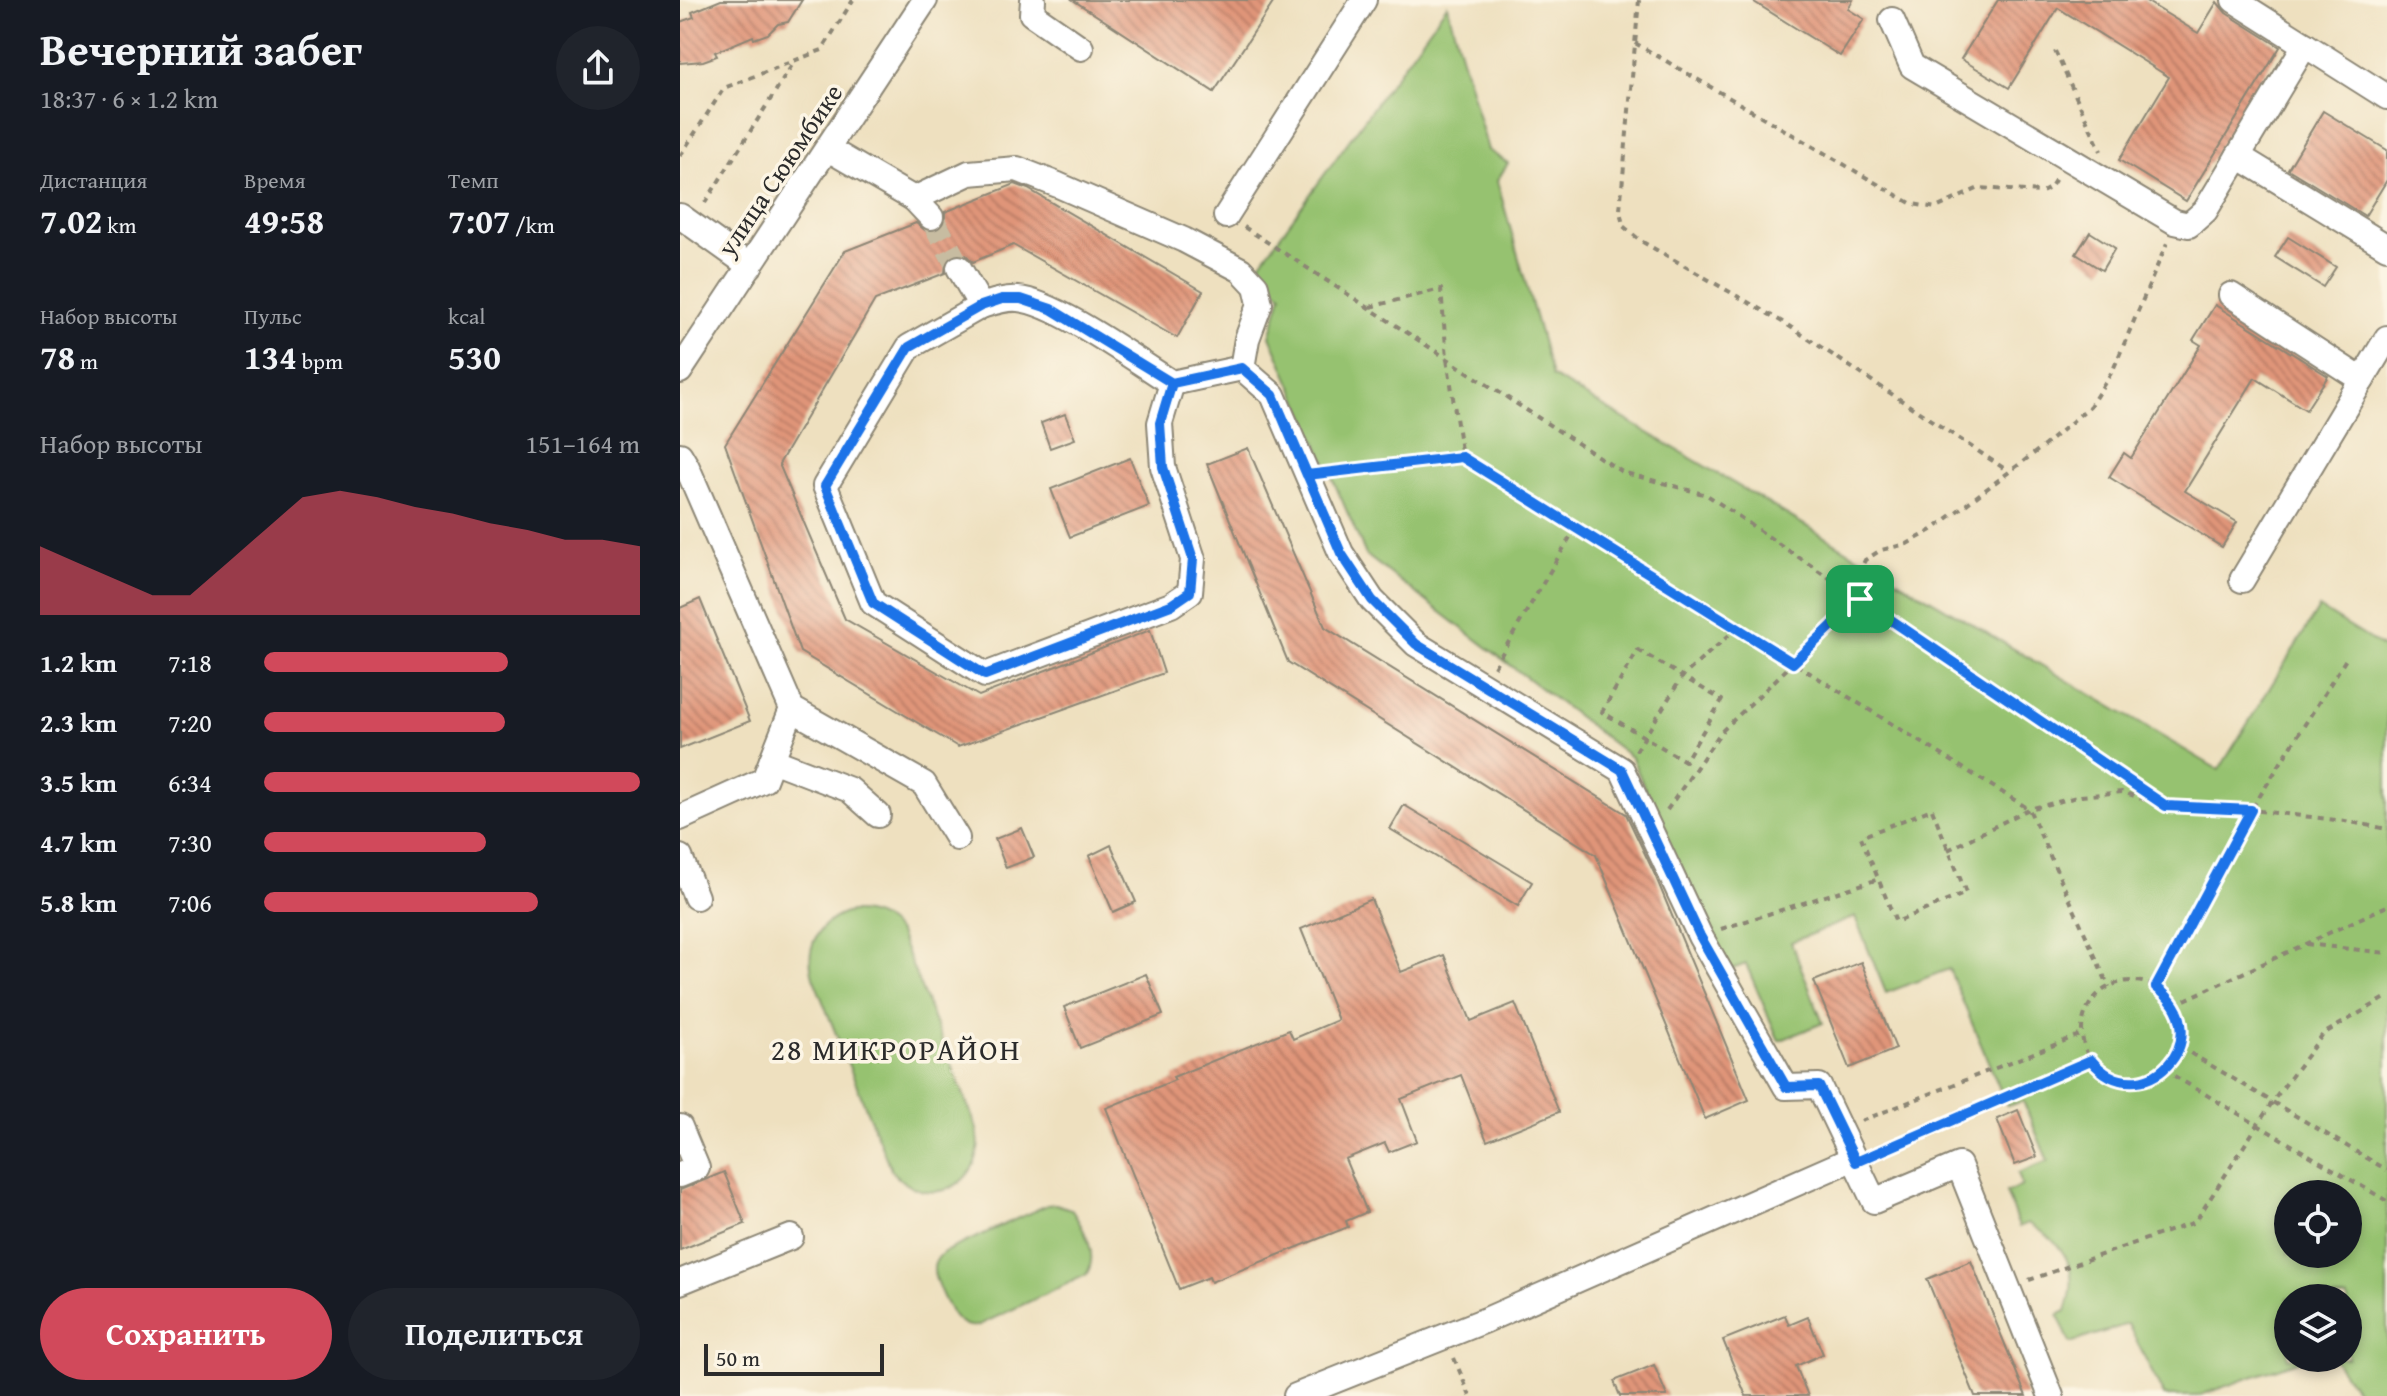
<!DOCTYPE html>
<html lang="ru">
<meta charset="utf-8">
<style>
body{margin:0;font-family:"Gentium Book Plus",serif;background:#20242c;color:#f1f3f6;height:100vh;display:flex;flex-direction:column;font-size:30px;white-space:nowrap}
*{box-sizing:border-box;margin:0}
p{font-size:26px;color:#9ea1a6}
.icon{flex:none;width:44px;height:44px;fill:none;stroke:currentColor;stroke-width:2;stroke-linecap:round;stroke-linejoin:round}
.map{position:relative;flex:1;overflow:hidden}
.details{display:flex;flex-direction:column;background:#171b24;width:680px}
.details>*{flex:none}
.tools{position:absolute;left:1594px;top:1180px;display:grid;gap:16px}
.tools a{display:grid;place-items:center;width:88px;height:88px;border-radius:50%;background:#171b24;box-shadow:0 4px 12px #0003;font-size:40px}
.scale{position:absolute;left:24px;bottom:20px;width:180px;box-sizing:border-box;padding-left:8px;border:4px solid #2b2b2b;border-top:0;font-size:22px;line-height:28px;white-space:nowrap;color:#2b2b2b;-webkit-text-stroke:6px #fcf5e5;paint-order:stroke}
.pin{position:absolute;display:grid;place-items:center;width:68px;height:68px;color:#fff;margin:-34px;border-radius:16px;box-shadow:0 4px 12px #0006}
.round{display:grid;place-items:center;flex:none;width:84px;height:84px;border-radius:42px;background:#20242c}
.headline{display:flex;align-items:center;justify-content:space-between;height:136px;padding:0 40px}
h1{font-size:44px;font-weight:700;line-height:60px}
.figures{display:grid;grid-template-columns:repeat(3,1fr);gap:12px;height:136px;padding:8px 40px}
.figures div{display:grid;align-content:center}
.figures b{font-size:34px;font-weight:700}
.figures small{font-size:22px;font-weight:400}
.figures p{font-size:22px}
.chart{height:224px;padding:16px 40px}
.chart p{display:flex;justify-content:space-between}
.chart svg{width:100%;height:144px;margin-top:8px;fill:#d1495b;opacity:.7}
.primary-button{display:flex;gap:16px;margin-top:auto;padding:16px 40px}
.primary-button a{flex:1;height:92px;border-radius:48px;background:#d1495b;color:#fff;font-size:32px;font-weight:700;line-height:92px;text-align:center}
.primary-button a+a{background:#20242c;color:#f1f3f6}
ul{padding:0 40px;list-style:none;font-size:26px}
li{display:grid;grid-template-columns:128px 96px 1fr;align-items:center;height:60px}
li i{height:20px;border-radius:10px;background:#d1495b}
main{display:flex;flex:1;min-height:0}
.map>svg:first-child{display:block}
.green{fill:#96c26f;stroke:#60764d;stroke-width:2;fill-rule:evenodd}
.building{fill:url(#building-back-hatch)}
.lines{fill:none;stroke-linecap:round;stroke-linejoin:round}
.minor-tunnel{stroke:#c7bca1;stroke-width:24;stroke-dasharray:24 12;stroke-linecap:butt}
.minor-casing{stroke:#8c8675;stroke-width:28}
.path{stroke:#8c8675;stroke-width:4;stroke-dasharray:6 6;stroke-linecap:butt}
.minor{stroke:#fff;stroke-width:24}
.route-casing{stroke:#fff;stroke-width:16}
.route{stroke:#1a73e8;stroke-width:10}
.labels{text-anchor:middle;stroke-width:7;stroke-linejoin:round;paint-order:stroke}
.street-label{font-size:26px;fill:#2b2b2b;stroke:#fcf5e5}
.quarter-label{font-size:30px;letter-spacing:2px;fill:#2b2b2b;stroke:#fcf5e5}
</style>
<main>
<section class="details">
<div class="headline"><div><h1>Вечерний забег</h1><p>18:37 · 6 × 1.2 km</p></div><a class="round"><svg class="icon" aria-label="share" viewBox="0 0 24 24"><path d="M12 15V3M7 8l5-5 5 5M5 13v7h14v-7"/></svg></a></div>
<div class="figures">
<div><p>Дистанция</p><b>7.02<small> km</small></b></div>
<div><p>Время</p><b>49:58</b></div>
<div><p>Темп</p><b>7:07<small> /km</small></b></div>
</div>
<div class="figures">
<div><p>Набор высоты</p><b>78<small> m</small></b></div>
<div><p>Пульс</p><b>134<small> bpm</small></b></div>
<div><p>kcal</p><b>530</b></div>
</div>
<div class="chart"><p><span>Набор высоты</span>151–164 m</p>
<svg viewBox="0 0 160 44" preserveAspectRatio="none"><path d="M0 44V23L10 28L20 33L30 38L40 38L50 28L60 18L70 8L80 6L90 8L100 11L110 13L120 16L130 18L140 21L150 21L160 23V44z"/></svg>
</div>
<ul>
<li><b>1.2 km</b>7:18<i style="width:65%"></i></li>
<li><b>2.3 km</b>7:20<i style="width:64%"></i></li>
<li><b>3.5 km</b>6:34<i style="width:100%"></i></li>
<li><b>4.7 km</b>7:30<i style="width:59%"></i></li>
<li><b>5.8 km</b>7:06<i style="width:73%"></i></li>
</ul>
<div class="primary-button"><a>Сохранить</a><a>Поделиться</a></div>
</section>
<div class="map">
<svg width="1707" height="1396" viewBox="0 0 1707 1396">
<defs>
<pattern id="building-back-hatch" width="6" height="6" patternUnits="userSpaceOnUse" patternTransform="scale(2)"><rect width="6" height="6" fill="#e09579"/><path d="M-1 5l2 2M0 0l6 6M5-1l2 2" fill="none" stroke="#b67a63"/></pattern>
</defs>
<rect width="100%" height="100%" fill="#fcf5e5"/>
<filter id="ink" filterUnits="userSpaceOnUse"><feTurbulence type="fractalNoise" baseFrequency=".0125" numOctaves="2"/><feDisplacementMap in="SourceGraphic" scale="16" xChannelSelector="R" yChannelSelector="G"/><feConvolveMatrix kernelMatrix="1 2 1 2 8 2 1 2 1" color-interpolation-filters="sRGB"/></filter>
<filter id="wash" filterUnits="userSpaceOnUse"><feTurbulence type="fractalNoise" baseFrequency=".006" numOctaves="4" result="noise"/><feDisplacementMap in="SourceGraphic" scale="32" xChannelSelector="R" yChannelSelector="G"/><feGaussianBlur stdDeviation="1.8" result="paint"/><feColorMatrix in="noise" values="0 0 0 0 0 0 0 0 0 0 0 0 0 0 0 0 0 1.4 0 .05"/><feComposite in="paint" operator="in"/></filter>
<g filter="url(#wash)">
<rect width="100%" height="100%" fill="#eee0bf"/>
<g class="green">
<path d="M767,5L808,150L828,163L817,181L872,376L1539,770L1639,608L1707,650V1396H1680L1653,1358H1668V1298H1608V1358H1626L1518,1396H1484L1448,1324L1390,1343L1378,1315L1386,1311C1401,1268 1385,1244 1348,1223L1339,1227L1326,1192L1342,1186L1338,1173L1368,1161L1343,1101L1327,1106L1269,969L1206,993L1175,917L1111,942L1143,1023L1099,1041L1066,964L1041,973L952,758L686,555L590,336L602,294L574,272ZM1608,1194H1668V1254H1608Z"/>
<path d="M169,912C190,911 205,917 219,933L296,1126C312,1182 248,1216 211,1170L133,977C124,946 139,921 169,912Z"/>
<path d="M376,1204L391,1209C403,1227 420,1255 406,1275L297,1326C290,1327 285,1326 279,1321C270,1315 253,1279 254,1268C254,1261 259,1256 264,1252L367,1205Z"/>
</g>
<g id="blocks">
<g class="building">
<path d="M41,0H122L108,22L98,24L88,34L74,39L73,36L35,52L37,56L23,61L0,63V22L14,17L12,12Z"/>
<path d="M393,0H595L534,92Z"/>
<path d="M1071,0H1173L1168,9L1184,19L1160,56Z"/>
<path d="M1318,0H1464L1518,33L1537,2L1546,13L1600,47L1506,201L1439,160L1489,77L1378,8L1329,88L1281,59Z"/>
<path d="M1643,111L1707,150V180L1685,216L1608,169Z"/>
<path d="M335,184L348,189L523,291L497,338L333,245L293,262L286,255H272L266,261L265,273L195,300L99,464L165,619L299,696L470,630L484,673L278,747L120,652L45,444L165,251L236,223L246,231H255L265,222V212Z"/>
<path d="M1410,232L1435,248L1422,270L1396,254Z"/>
<path d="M1608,237L1656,267L1643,287L1595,257Z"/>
<path d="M1535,305L1648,376L1626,410L1575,378L1505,491L1557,522L1542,547L1429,477L1444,453L1451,458L1521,345L1513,340Z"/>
<path d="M385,414L395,439L370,448L361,423Z"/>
<path d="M568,448L645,627L946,814L975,875L1069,1100L1025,1119L916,855L608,662L527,464Z"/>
<path d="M450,458L469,506L390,537L371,489Z"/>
<path d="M20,599L70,721L0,749V608Z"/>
<path d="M724,805L852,882L838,906L710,829Z"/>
<path d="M342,828L354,857L326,868L315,839Z"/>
<path d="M431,845L456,902L433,912L409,856Z"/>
<path d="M691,899L721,972L764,955L791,1021L835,1003L879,1112L807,1141L781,1075L721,1099L737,1141L709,1152L705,1143L665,1159L687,1212L666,1221L668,1227L531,1282L529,1277L499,1289L426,1108L495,1080L493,1077L609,1030L613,1039L658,1020L621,929Z"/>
<path d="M1181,962L1216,1049L1169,1068L1134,981Z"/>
<path d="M466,974L483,1015L400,1048L384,1007Z"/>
<path d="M1338,1110L1357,1157L1335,1165L1317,1119Z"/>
<path d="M44,1172L65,1224L0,1250V1190Z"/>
<path d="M1291,1261L1346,1396H1295L1247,1279Z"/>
<path d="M1105,1315L1109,1325L1128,1317L1143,1354L1116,1366L1128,1396H1066L1043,1340Z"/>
<path d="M974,1365L987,1396H940L934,1381Z"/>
</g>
</g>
</g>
<g filter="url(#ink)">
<use href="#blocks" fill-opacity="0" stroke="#8c8675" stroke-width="2"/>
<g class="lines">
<path class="minor-tunnel" d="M251,217L279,268"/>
<defs>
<g id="minor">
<path d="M353,0L352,14L401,48"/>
<path d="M1554,0L1625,45"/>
<path d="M1212,20L1232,66L1495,222L1509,225L1525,211L1625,45L1707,97"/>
<path d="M148,149L234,199L251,217"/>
<path d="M1558,156L1707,247"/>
<path d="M234,199L289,173L337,169L378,185L504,240L561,270L576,286L580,304L567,339L562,368L593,395L661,553L692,600L736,644L942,770L1020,936L1106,1087L1139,1086L1194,1201L1279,1165L1371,1396"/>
<path d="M0,216L70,266"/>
<path d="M546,216L684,0"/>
<path d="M279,268L301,306C314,302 325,298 338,299C376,302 457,361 492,383L562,368"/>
<path d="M1551,295L1682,380"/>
<path d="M301,306L229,347L145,486L193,603L305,675L491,605L510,592L513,559L483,467L480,423L492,383"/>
<path d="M0,371L245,0"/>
<path d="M0,455L7,467L112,709L244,784L277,838"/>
<path d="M1562,580L1707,338"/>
<path d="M92,760L170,790L198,815"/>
<path d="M0,818L84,780L112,709"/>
<path d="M0,857L16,897"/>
<path d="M0,1127L17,1168L0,1175"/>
<path d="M0,1282L111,1237"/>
<path d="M616,1396L806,1320L1174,1158"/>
</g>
</defs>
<use href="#minor" class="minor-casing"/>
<g class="path">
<path d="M959,0L940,210L943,226L961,241L1106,324L1328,471"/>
<path d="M955,43L1232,204L1256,208L1299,188L1362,192L1370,188L1377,177"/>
<path d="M1375,51L1421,151"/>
<path d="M0,156L44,88L142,50L173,0"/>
<path d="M25,203L114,62"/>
<path d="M564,227L942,472L1027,495L1486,806"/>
<path d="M690,307L761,289L767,358L782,457L1349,809L1429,987"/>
<path d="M653,472L782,457"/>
<path d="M958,650L1042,700L1005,761L922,712Z"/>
<path d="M814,667L896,527"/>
<path d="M956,751L1002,677L1058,627"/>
<path d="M1252,809L1286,893L1216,922L1181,837Z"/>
<path d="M987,810L1041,732L1180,599V570L1185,560L1201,550L1227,544L1252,530L1365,445L1410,406L1433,370L1487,243"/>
<path d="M1268,850L1349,809L1401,796L1442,792L1486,806L1571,810L1665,821L1707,829"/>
<path d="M1041,929L1199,879"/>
<path d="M1626,944L1707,953"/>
<circle cx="1452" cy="1031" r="50"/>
<path d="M1476,987L1571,810L1666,659"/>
<path d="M1494,1005L1707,906"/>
<path d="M1500,1047L1707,1170"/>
<path d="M1484,1070L1707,1201"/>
<path d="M1181,1121L1402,1034"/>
<path d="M1196,1153L1411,1060"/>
<path d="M1349,1280L1515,1222L1593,1101L1643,1034L1707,997"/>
<path d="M774,1358L790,1396"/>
</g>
<use href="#minor" class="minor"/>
</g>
</g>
<g class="lines" filter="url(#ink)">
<defs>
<path id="route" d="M1180,599L1113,663L782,457L627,475L593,395L562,368L492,383L480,423L483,467L513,559L510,592L491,605L305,675L193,603L145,486L229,347L301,306L322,299H341L371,309L492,383L562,368L593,395L661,553L692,600L736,644L942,770L1020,936L1106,1087L1139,1086L1176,1162L1411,1060C1461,1121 1544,1037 1476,987L1571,810L1486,806L1180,599"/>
</defs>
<use href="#route" class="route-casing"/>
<use href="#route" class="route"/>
</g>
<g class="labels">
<g class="street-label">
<text transform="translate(100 170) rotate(-56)" y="9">улица Сююмбике</text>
</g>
<g class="quarter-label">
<text x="216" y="1060">28 МИКРОРАЙОН</text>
</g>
</g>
</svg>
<div class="tools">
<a><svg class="icon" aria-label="locate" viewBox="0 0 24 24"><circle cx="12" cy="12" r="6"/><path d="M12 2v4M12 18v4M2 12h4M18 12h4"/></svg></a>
<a><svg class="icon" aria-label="layers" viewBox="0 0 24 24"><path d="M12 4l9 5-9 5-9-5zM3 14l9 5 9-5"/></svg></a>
</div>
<div class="scale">50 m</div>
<div class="pin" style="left:1180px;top:599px;background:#1e9e55"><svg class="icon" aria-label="arrive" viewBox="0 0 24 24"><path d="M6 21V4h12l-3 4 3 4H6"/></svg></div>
</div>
</main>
